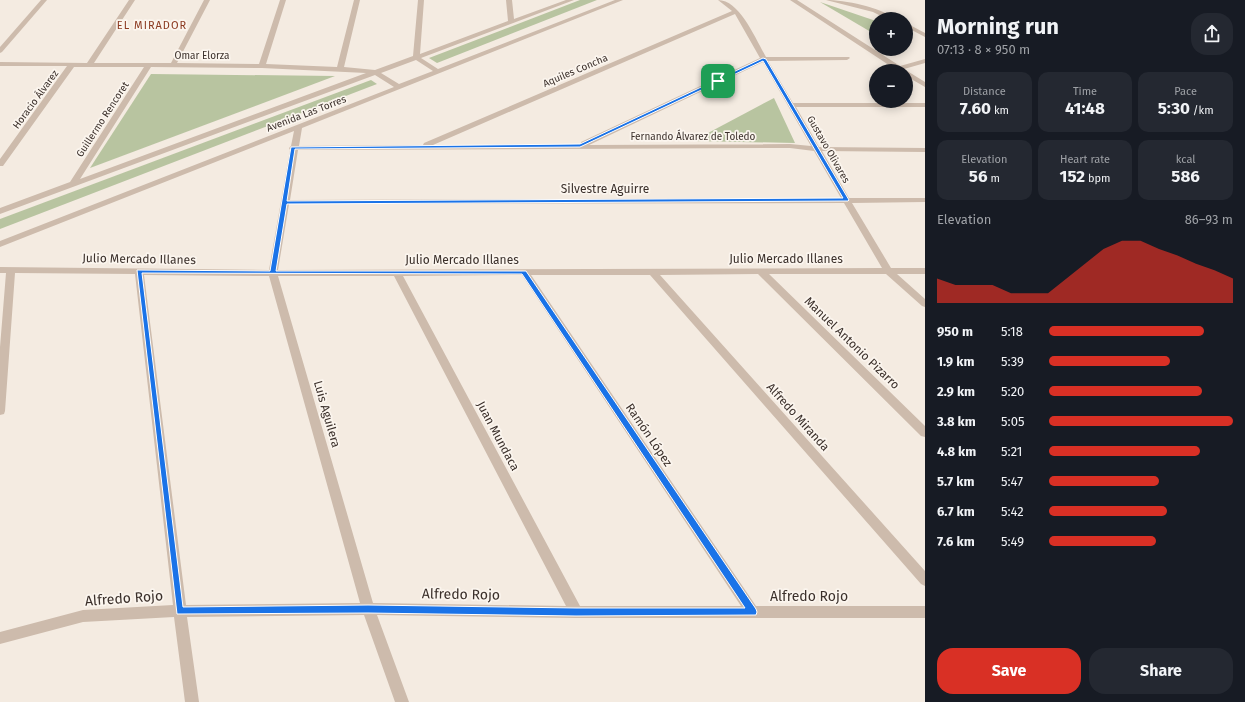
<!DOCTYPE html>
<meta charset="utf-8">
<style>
body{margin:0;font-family:"Fira Sans",sans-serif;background:#242831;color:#f1f3f6;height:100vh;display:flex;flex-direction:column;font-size:15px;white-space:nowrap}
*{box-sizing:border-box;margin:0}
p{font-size:13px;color:#9ea1a6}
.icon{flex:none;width:22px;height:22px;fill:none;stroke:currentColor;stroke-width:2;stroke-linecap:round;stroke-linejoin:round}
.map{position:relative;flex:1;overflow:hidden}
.drawer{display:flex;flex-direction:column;background:#171b24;width:320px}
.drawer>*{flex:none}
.controls{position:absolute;left:869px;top:12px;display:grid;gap:8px}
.controls a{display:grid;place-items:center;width:44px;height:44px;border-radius:50%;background:#171b24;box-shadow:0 2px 10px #0003;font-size:20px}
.pin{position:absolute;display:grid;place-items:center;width:34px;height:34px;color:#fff;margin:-17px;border-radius:8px;box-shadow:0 2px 6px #0006}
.round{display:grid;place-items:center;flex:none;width:42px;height:42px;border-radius:16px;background:#242831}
.overview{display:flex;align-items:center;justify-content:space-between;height:68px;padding:0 12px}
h1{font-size:22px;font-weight:700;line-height:30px}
.metrics{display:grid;grid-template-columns:repeat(3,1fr);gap:6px;height:68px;padding:4px 12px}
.metrics div{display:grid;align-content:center;border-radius:10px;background:#242831;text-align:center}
.metrics b{font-size:17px;font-weight:700}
.metrics small{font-size:11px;font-weight:400}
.metrics p{font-size:11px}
.chart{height:112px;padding:8px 12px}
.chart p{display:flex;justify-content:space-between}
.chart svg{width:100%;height:72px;margin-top:4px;fill:#d93025;opacity:.7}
.action{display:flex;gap:8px;margin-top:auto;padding:8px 12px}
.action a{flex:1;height:46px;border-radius:16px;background:#d93025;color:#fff;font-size:16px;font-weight:700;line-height:46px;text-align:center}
.action a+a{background:#242831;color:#f1f3f6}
ul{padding:0 12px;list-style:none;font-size:13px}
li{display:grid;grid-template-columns:64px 48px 1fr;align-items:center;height:30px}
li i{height:10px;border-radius:5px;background:#d93025}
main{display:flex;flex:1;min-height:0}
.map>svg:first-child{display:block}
.green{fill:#b8c4a0}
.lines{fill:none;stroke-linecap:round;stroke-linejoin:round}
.minor{fill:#cdbbac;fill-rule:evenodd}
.route{fill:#1a73e8;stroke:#fff;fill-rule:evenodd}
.labels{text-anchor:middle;stroke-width:3.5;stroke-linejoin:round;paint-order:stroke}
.far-street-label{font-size:10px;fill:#3b302b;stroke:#fbf5ee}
.far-neighbourhood-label{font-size:11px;letter-spacing:1px;fill:#8c3b22;stroke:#fbf5ee}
.street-label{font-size:12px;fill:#3b302b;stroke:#fbf5ee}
.near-street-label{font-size:14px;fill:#3b302b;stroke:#fbf5ee}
</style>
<main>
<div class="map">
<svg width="925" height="702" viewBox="0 0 925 702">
<rect width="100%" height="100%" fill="#f4ebe1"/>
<g class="green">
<path d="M580,0H597L437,63L429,58Z"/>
<path d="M820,2L876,21V35Z"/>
<path d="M151,74L335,76L90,168Z"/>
<path d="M371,80L377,84L0,229V219Z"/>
<path d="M774,98L795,143L693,141Z"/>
</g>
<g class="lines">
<g class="minor">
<path d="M41,0H47L2,52L0,53V47Z"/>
<path d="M129,0H135L94,63H171L204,0H210L177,63L259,64L280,0H286L266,64L337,67L354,0H360L344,67L375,70L413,56L418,0H424L420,54L508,21L506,0H512L514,19L566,0H574L421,58L438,69L615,0H623L302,128L299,146L423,145L424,143L732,11L718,0C740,0 756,40 766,57H849L850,58L847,60L768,61L793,103H925V107H796L819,147L925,148V152L822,151L849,198H925V202L852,203L891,268H925V274H897L925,299V307L922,306L886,274H769L925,426V437L921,436L758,274L660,275L925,571V586L921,584L650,275H531L756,606H925V618H576L377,615L409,702H395L364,615L187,617L199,702H185L174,617L83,622L0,644V632L83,610L173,605L135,274L15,273L5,411L4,414L0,415V347L6,273H0V267L269,270L290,150L289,148L291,146L294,131L0,247V241L394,87L375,75L0,214V208L70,182L144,67H74L3,166H0V159L67,66H0V62L87,63ZM735,14L760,58L581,142V145H433ZM416,60L433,71L399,84L381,73ZM763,62L811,146L790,144L589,145ZM151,67L262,68L366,73L80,179ZM790,148L814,151L841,198L290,200L298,150ZM844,203L882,268L278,270L289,204ZM144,275L269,276L360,603L186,605ZM522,275L741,606H580L403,276ZM278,276H394L566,606L373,603Z"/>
<path d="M790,0H797L900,66L925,59V63L904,69L925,82V87L906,76V71H898Z"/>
<path d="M826,0C844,0 881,7 895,19H887L873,12Z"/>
<path d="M906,23L925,33V37L906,27Z"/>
</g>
</g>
<path class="route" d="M763,58L766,59L849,200L848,201L287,204L276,271H526L756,609L757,612L756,615L576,616L368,613L177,614L137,270L270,271L291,147L580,144ZM763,61L843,198L287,201L295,149L580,147ZM142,273L522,274L745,608H576L368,605L183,607Z"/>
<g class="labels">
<g class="far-street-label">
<text x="202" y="59">Omar Elorza</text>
<text transform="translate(575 70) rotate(-23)" y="4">Aquiles Concha</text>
<text transform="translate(35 99) rotate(-54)" y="4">Horacio Álvarez</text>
<text transform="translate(306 113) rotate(-21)" y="4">Avenida Las Torres</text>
<text transform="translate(102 119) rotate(-57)" y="4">Guillermo Rencoret</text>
<text x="693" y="140">Fernando Álvarez de Toledo</text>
<text transform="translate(829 149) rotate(60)" y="4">Gustavo Olivares</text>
</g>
<g class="far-neighbourhood-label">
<text x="152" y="29">EL MIRADOR</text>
</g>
<g class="street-label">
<text x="605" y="193">Silvestre Aguirre</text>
<text transform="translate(139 259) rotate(1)" y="4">Julio Mercado Illanes</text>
<text x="786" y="263">Julio Mercado Illanes</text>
<text x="462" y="264">Julio Mercado Illanes</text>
<text transform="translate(852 343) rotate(44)" y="4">Manuel Antonio Pizarro</text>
<text transform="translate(327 414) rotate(74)" y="4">Luis Aguilera</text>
<text transform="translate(798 417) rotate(48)" y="4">Alfredo Miranda</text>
<text transform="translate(649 435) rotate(56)" y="4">Ramón López</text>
<text transform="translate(498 436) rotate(62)" y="4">Juan Mundaca</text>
</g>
<g class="near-street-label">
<text transform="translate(461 594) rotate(1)" y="5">Alfredo Rojo</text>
<text x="809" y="601">Alfredo Rojo</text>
<text transform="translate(124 598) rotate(-4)" y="5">Alfredo Rojo</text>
</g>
</g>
</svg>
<div class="controls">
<a>+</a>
<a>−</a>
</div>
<div class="pin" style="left:718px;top:81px;background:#1e9e55"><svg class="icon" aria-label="arrive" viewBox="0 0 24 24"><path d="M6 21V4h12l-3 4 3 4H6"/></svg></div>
</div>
<section class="drawer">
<div class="overview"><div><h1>Morning run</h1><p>07:13 · 8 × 950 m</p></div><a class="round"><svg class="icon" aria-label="share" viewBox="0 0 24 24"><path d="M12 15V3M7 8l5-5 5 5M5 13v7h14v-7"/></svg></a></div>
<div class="metrics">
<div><p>Distance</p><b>7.60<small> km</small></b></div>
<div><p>Time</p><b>41:48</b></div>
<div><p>Pace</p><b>5:30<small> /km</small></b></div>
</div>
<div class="metrics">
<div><p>Elevation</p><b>56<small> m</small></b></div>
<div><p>Heart rate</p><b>152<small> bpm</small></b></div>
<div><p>kcal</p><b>586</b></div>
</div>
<div class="chart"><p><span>Elevation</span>86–93 m</p>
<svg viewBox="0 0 160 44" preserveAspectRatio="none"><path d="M0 44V29L10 33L20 33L30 33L40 38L50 38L60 38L70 29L80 20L90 11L100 6L110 6L120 11L130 15L140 20L150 24L160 29V44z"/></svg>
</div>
<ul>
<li><b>950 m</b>5:18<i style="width:84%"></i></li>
<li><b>1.9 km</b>5:39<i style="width:66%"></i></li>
<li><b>2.9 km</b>5:20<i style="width:83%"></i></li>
<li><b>3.8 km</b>5:05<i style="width:100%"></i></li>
<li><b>4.8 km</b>5:21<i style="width:82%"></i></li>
<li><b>5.7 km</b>5:47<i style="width:60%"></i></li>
<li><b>6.7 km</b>5:42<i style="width:64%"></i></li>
<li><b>7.6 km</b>5:49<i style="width:58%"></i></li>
</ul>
<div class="action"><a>Save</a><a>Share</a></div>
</section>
</main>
